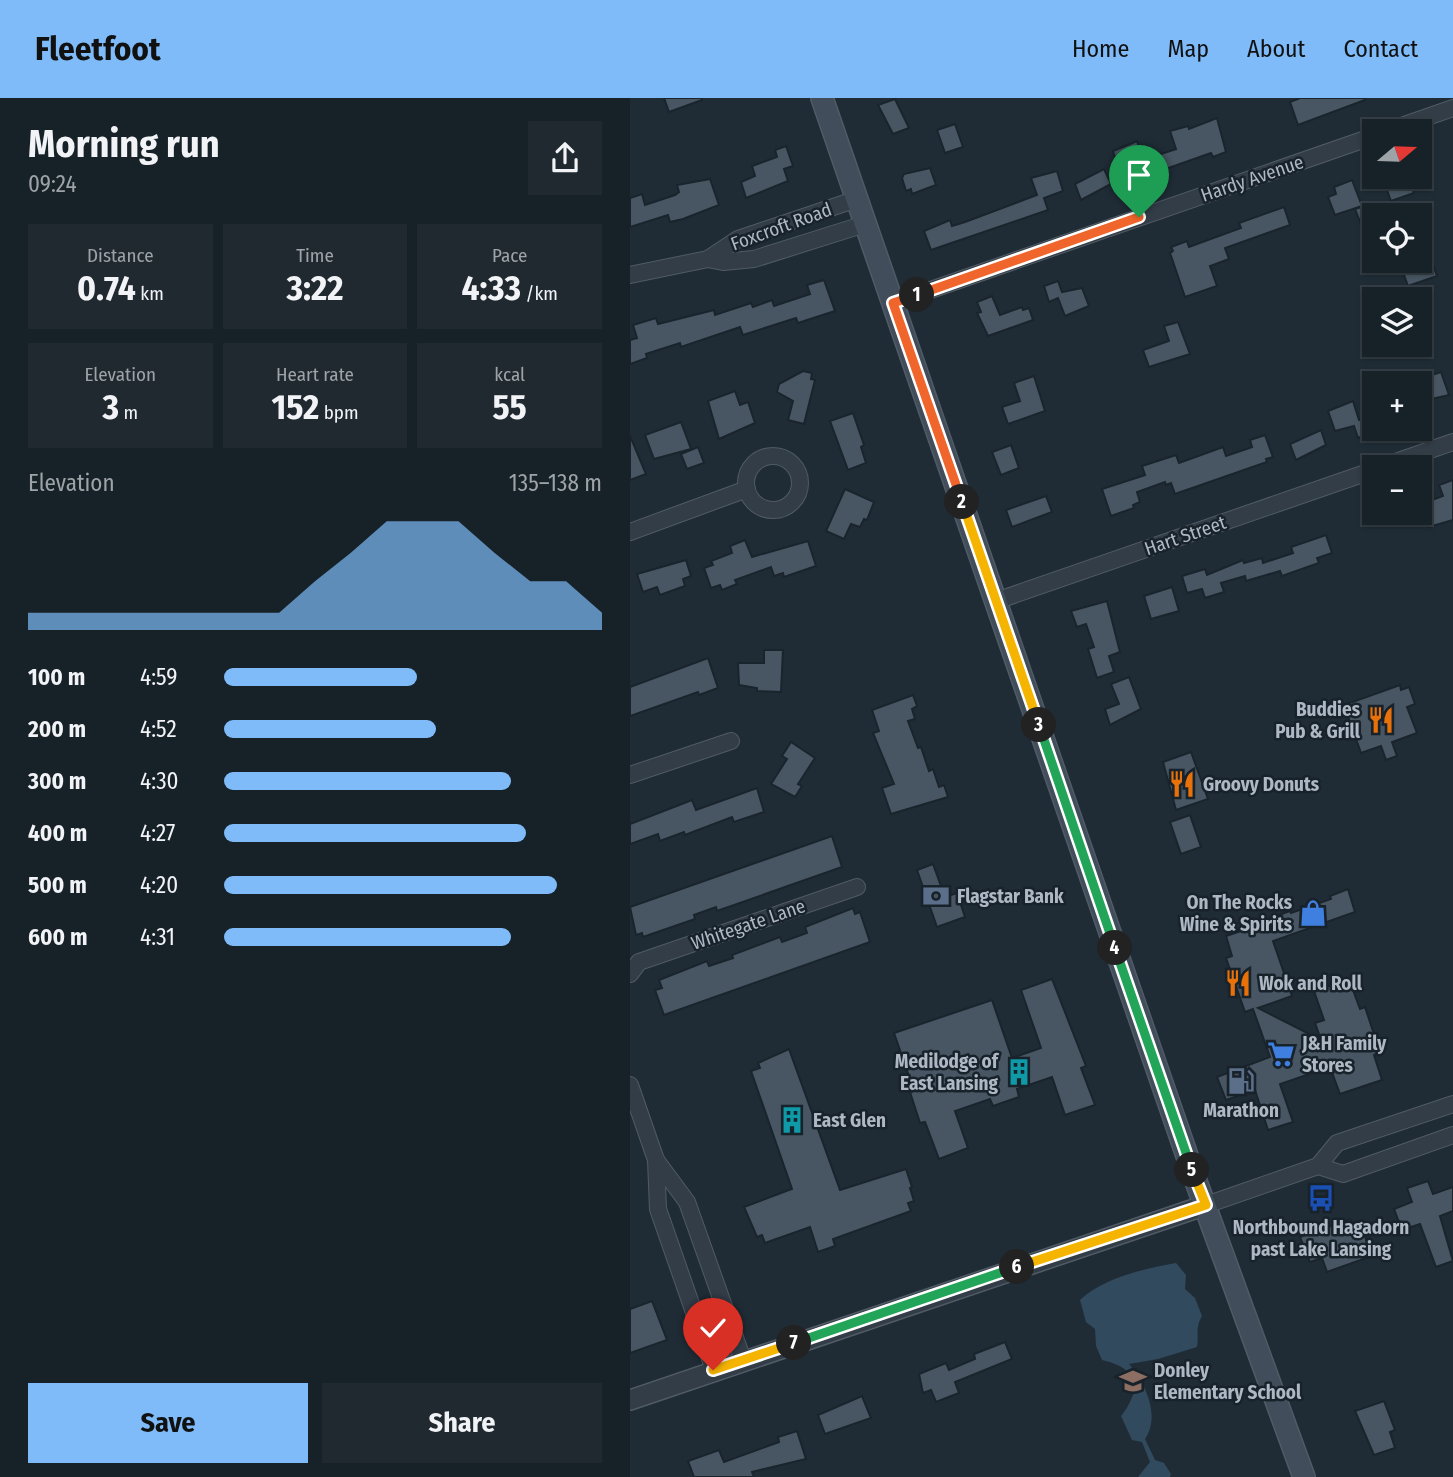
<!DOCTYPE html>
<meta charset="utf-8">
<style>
body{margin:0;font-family:"Fira Sans Condensed",sans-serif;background:#202930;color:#f1f3f6;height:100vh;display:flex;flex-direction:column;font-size:26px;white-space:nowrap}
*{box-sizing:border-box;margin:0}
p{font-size:23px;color:#9ea3a8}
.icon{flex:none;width:38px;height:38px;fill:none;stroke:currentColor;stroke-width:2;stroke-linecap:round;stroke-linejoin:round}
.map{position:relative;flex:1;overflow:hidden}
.details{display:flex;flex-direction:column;background:#172128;width:630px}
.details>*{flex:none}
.needle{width:46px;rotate:71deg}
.fabs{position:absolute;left:732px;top:21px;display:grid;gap:14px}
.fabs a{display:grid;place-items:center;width:70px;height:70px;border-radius:0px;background:#172128;box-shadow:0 2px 5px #0004,0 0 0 2px #363e45;font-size:35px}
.pin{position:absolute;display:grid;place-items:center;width:60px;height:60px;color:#fff;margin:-72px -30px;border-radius:50% 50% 50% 0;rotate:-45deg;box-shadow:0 0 7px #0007}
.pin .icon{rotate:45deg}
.km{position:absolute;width:35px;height:35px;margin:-18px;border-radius:50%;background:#222;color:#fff;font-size:19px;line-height:35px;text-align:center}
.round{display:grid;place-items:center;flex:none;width:74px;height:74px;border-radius:0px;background:#202930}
.overview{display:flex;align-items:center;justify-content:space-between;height:119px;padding:0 28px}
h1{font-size:38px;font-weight:700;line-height:52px}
.stats{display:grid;grid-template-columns:repeat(3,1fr);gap:10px;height:119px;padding:7px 28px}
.stats div{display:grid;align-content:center;border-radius:0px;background:#202930;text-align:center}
.stats b{font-size:35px;font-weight:700}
.stats small{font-size:19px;font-weight:400}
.stats p{font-size:19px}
.chart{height:196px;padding:14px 28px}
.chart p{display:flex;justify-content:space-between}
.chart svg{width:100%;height:126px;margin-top:7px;fill:#7ebbf8;opacity:.7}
.primary-button{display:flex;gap:14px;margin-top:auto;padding:14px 28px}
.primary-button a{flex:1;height:80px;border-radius:0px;background:#7ebbf8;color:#111;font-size:28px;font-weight:700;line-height:80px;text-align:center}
.primary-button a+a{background:#202930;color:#f1f3f6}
ul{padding:0 28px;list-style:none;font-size:23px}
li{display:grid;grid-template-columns:112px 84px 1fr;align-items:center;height:52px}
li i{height:18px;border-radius:9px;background:#7ebbf8}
header{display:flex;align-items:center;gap:42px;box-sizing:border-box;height:98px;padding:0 35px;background:#7ebbf8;color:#111}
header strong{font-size:33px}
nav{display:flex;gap:38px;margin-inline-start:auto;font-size:24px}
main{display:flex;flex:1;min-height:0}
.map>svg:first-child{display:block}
.water{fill:#324a5e}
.building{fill:#475662;stroke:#1a242d;stroke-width:2}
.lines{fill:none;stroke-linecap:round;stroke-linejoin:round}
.minor-casing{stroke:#505b65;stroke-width:18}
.tertiary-casing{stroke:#505b65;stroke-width:22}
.secondary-casing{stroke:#505b65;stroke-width:24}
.minor{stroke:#333d47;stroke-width:16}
.tertiary{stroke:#333d47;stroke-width:19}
.secondary{stroke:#414d5a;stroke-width:21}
.split-1-casing{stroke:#fff;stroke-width:14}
.split-2-casing{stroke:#fff;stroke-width:14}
.split-3-casing{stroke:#fff;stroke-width:14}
.split-4-casing{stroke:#fff;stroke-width:14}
.split-5-casing{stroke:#fff;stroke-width:14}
.split-6-casing{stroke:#fff;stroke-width:14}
.split-7-casing{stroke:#fff;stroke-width:14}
.split-8-casing{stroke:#fff;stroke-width:14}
.split-1{stroke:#f0652b;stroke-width:9}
.split-2{stroke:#f0652b;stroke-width:9}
.split-3{stroke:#f5b400;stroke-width:9}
.split-4{stroke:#22a559;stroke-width:9}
.split-5{stroke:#22a559;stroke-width:9}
.split-6{stroke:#f5b400;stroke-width:9}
.split-7{stroke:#22a559;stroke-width:9}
.split-8{stroke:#f5b400;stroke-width:9}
.labels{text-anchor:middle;stroke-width:5;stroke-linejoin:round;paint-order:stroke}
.street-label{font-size:19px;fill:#adb8c4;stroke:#18222b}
.poi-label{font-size:19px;font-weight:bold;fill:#adb8c4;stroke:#18222b;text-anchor:start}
</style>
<header>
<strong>Fleetfoot</strong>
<nav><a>Home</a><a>Map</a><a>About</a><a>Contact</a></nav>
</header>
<main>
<section class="details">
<div class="overview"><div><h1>Morning run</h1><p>09:24</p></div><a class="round"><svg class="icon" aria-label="share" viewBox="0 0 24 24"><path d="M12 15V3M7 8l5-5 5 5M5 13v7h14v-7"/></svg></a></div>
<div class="stats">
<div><p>Distance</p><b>0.74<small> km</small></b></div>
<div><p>Time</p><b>3:22</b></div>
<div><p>Pace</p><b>4:33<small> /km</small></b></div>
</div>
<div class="stats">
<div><p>Elevation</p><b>3<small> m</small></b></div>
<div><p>Heart rate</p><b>152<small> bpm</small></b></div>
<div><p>kcal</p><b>55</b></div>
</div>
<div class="chart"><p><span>Elevation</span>135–138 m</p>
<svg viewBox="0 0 160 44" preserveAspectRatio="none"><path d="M0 44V38L10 38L20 38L30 38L40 38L50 38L60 38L70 38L80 27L90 17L100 6L110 6L120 6L130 17L140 27L150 27L160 38V44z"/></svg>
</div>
<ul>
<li><b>100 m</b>4:59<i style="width:51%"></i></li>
<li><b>200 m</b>4:52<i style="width:56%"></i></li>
<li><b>300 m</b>4:30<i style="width:76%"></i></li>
<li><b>400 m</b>4:27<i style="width:80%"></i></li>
<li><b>500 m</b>4:20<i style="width:88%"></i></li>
<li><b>600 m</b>4:31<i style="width:76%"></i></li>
</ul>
<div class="primary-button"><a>Save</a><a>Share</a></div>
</section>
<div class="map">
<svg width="823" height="1379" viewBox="0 0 823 1379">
<rect width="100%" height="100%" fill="#1f2c36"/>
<path class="water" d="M546,1165L556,1177L555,1191L565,1200L572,1218C565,1230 569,1237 567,1249L528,1261L499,1266C515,1285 531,1317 515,1341L525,1362L534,1365L541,1376L540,1379H508L520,1364L512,1344L502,1342L491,1318C513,1290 508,1270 472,1262L466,1248L465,1231L456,1224L450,1202C473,1180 516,1170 546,1165Z"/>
<g class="building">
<path d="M34,0H72V2L39,14Z"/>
<path d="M670,0H735V2L668,27L660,4Z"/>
<path d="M265,1L279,30L263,36L248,7Z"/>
<path d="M587,20L596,54L583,59L581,55L513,79L509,66L489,73L483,53L507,43L513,62L546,51L540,33L558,28L559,31Z"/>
<path d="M325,26L333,49L315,55L307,32Z"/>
<path d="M156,48L163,68L154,71L158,83L116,100L111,84L125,78L122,68L147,59L145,52Z"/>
<path d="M300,70L306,87L282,96L281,91L276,93L272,80L274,76Z"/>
<path d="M474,71L481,86L451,102L445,86Z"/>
<path d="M427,73L433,93L414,100L418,112L301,152L294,133L320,122L322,128L335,124L407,97L401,80Z"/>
<path d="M769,79H778L784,95L761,103L754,84Z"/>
<path d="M80,81L89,107L53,121L40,124L38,117L0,129V100L12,96L15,107L45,97L49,94L47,87Z"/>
<path d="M722,82L732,108L705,117L698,99L706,96L704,89Z"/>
<path d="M741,106L744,122L731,126L725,111Z"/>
<path d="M654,109L660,127L595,150L599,161L580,168L587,188L555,199L540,155L543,153L541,149L557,143L559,149L611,130L609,125Z"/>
<path d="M799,156L807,178L778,188L770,166L789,163V159Z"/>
<path d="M194,182L205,213L168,225L166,220L113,237L110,229L51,249L50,245L16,256L17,260L0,266V242L7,240L3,227L26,220L28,226L84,212L85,217L121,205L123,209L142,202L144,208L180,196L177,187Z"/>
<path d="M428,183L432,194L452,190L459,208L435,218L428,200L419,204L414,188Z"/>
<path d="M362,198L370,217L392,209L393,212L399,210L403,222L358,238L347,215L351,214L347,204Z"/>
<path d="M548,224L560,256L519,269L513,252L539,243L534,228Z"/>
<path d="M173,273L182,275L181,281L185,282L174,326L158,322L163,303L147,294L149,286Z"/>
<path d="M811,274L819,297L793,303L786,282Z"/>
<path d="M404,278L415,313L378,326L372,309L390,303L384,285Z"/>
<path d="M105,293L110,307L118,304L125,325L89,341L78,303Z"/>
<path d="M723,303L729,322L738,319L743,334L728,340L724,328L705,333L698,313Z"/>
<path d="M223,315L234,347L231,349L236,365L218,372L200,323Z"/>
<path d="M51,324L61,351L24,361L15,337Z"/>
<path d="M691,332L696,347L666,362L660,346Z"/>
<path d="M635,337L643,359L636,361L637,364L545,396L541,385L536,387L535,384L507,394L510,404L503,407L504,410L481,418L472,391L515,377L512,368L546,357L549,365L593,349L596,358L622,349L620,342Z"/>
<path d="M0,338L16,376L0,382Z"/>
<path d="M381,347L389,370L371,377L362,354Z"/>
<path d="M68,349L74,365L57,371L51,356Z"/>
<path d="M823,382V422L799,429L791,406L813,398L809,387Z"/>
<path d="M215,391L244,404L237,422L234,421L230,429L221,426L214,441L196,433Z"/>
<path d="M416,398L422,414L382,429L376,412Z"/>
<path d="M696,437L702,455L687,460L689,465L652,478L650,473L616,483L615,478L591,485L594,494L575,500L572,491L557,495L552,478L575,471L577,477L613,462L614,465L632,460L633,465L663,455L661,449Z"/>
<path d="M115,442L122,459L178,443L186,468L154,479L153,475L144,478L141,469L105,482L107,486L92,492L90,487L81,490L74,470L83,467L81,463L102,455L100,448Z"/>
<path d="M56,462L61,478L53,481L55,488L30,497L27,489L13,494L7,476Z"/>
<path d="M542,489L549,513L521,521L514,498Z"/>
<path d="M477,503L490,554L479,558L484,574L467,580L458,551L464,549L456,526L447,529L441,513Z"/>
<path d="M134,552H153L151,594L127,593V590L109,587L108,565H134Z"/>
<path d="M78,560L88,590L69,597L68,594L0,618V589Z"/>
<path d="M499,579L511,611L480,627L475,611L489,606L481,586Z"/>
<path d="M770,587L771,592L779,589L785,606L777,609L787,635L762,644L767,658L756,662L751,648L731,655L714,607Z"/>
<path d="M283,597L287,608L282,611L285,621L278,623L288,650L291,649L299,673L303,671L309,689L314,687L318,699L261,716L252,690L264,686L243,635L249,633L242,612Z"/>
<path d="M161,644L185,660L168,686L172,688L165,699L141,686L157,661L152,658Z"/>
<path d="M561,654L578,701L546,712L533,664Z"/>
<path d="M127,690L134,714L104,724L102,719L55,737L54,734L30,743L28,736L0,746V726L62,702L66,712Z"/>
<path d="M560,717L571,749L551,756L540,724Z"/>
<path d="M202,738L212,769L87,813L86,809L64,817L65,821L13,839L12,835L6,837L0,809Z"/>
<path d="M303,766L315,799L327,795L335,819L307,829L287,772Z"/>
<path d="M718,791L725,814L643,843L662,898L628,910L691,942L685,925L694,922L684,893L719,881L730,911L735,909L750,954L744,957L752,982L710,996L700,969L650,986L663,1024L638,1032L625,992L596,1002L587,979L640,959L623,911L615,914L596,860L602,858L596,838L644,822L643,819L660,813L661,815L701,801L700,798Z"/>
<path d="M223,810L225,816L230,814L240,844L34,917L25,892L32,890L29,882L77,863L79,868L103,860L102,857L150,839L152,844L177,835L175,829Z"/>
<path d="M422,881L456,968L451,970L465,1007L435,1017L422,979L387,991L389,999L363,1008L360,1001L325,1013L338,1050L309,1061L295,1024L290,1025L280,994L284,993L264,935L362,902L382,960L411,950L391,892Z"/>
<path d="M159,951L210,1092L276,1071L282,1089L280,1090L284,1103L278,1105L281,1113L203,1141L205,1148L188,1154L180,1129L135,1145L132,1137L127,1139L114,1109L162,1091L121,973L130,970L128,965Z"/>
<path d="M798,1083L803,1096L823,1089V1113L810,1118L823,1163L806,1169L790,1126L772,1132L764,1111L782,1104L777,1090Z"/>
<path d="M720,1121L722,1127L730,1125L742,1158L697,1174L692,1160L680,1164L670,1139Z"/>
<path d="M22,1203L37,1242L0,1255V1211Z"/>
<path d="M375,1244L382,1261L325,1284L329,1295L306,1304L301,1292L293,1295L289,1276L316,1265L319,1272L345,1261L344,1256Z"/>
<path d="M232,1298L241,1320L195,1336L188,1317Z"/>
<path d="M754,1303L765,1332L760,1334L765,1350L744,1357L725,1313Z"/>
<path d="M167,1333L176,1361L122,1374L124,1379H64L58,1363L89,1352L94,1364L149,1344L148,1339Z"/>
</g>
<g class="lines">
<defs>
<g id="minor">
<path d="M757,33L823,10"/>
<path d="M78,161L108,141L227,101"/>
<path d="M0,177L78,161L93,164L124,161L235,126"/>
<path d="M263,205L744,38"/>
<circle cx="143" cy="385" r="27"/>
<path d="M751,369L823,344"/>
<path d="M0,434L117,391"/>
<path d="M366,503L744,372"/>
<path d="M0,677L101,643"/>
<path d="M0,876L9,864L227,789"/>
<path d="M0,987L26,1062L28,1111L84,1272"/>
<path d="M26,1062L57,1104L113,1262"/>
<path d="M688,1068L713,1076L823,1037"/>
<path d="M576,1107L688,1068L707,1045L823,1006"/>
</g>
<path id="tertiary" d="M0,1302L576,1107"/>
<path id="secondary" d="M192,0L564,1078L674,1379"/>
</defs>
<use href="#minor" class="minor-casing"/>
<use href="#tertiary" class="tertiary-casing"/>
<use href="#secondary" class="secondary-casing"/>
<use href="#minor" class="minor"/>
<use href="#tertiary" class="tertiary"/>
<use href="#secondary" class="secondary"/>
</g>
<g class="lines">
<defs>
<path id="split-1" d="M287,197L509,119"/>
<path id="split-2" d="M287,197L263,205L332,404"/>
<path id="split-3" d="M332,404L409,627"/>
<path id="split-4" d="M409,627L485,850"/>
<path id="split-5" d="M485,850L562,1072"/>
<path id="split-6" d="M387,1169L576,1107L562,1072"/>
<path id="split-7" d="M164,1245L387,1169"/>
<path id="split-8" d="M83,1272L164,1245"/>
</defs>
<use href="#split-1" class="split-1-casing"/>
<use href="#split-2" class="split-2-casing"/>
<use href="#split-3" class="split-3-casing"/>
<use href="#split-4" class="split-4-casing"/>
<use href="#split-5" class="split-5-casing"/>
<use href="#split-6" class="split-6-casing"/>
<use href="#split-7" class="split-7-casing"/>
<use href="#split-8" class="split-8-casing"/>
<use href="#split-1" class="split-1"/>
<use href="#split-2" class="split-2"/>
<use href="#split-3" class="split-3"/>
<use href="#split-4" class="split-4"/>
<use href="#split-5" class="split-5"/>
<use href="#split-6" class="split-6"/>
<use href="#split-7" class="split-7"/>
<use href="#split-8" class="split-8"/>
</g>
<defs>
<symbol id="restaurant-bare" viewBox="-9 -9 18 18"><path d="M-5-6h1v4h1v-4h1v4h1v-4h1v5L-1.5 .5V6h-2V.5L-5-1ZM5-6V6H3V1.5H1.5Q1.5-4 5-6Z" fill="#e8710a" stroke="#18222b" stroke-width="2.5" paint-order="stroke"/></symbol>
<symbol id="bank-bare" viewBox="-9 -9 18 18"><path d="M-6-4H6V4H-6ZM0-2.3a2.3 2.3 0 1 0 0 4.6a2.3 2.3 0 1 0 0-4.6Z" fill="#5c6f8a" stroke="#18222b" stroke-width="2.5" paint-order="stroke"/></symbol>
<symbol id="shop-bare" viewBox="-9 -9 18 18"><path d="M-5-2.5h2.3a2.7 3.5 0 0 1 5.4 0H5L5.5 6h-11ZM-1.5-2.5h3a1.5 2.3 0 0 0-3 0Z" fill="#3f7fe0" stroke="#18222b" stroke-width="2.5" paint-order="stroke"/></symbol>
<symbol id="supermarket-bare" viewBox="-9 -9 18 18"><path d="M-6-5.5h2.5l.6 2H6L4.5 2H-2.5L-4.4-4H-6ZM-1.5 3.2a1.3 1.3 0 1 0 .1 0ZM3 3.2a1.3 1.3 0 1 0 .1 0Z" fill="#3f7fe0" stroke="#18222b" stroke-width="2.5" paint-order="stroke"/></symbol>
<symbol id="building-bare" viewBox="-9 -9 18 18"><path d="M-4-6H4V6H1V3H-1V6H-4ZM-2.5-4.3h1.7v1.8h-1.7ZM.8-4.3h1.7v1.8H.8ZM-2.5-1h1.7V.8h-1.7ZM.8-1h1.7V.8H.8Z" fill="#0f9aa8" stroke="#18222b" stroke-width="2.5" paint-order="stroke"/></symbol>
<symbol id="fuel-bare" viewBox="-9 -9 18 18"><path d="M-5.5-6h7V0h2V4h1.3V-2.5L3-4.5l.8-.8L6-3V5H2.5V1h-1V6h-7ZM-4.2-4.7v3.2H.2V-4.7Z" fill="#5c6f8a" stroke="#18222b" stroke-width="2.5" paint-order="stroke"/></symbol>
<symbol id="bus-bare" viewBox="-9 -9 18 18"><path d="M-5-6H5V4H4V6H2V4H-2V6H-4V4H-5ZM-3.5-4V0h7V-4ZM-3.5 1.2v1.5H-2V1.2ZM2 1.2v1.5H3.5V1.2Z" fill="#1a4fb4" stroke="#18222b" stroke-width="2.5" paint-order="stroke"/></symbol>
<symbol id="school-bare" viewBox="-9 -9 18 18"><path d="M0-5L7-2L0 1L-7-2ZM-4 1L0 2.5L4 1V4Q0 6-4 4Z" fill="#8d6e63" stroke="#18222b" stroke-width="2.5" paint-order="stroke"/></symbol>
</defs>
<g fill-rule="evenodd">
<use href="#restaurant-bare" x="732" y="603" width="38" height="38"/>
<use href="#restaurant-bare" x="533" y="667" width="38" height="38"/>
<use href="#bank-bare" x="287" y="779" width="38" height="38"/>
<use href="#shop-bare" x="664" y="796" width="38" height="38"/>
<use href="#restaurant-bare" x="589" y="866" width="38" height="38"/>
<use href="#supermarket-bare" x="632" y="937" width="38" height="38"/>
<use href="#building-bare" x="370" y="955" width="38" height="38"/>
<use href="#fuel-bare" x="592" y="964" width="38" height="38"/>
<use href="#building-bare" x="143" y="1003" width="38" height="38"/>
<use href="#bus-bare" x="672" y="1081" width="38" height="38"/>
<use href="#school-bare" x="484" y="1264" width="38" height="38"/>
</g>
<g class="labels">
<g class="street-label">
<text transform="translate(622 80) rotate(-19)" y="7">Hardy Avenue</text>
<text transform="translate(151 128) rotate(-20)" y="7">Foxcroft Road</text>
<text transform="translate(555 437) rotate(-19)" y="7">Hart Street</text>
<text transform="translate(118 826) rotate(-19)" y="7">Whitegate Lane</text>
</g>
<g class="poi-label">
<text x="730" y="618" text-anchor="end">Buddies<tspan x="730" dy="22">Pub &amp; Grill</tspan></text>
<text x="573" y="693">Groovy Donuts</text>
<text x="327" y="805">Flagstar Bank</text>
<text x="662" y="811" text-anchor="end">On The Rocks<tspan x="662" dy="22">Wine &amp; Spirits</tspan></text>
<text x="629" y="892">Wok and Roll</text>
<text x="672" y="952">J&amp;H Family<tspan x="672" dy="22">Stores</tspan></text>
<text x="368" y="970" text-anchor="end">Medilodge of<tspan x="368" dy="22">East Lansing</tspan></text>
<text x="611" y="1019" text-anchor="middle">Marathon</text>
<text x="183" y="1029">East Glen</text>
<text x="691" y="1136" text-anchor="middle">Northbound Hagadorn<tspan x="691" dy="22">past Lake Lansing</tspan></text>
<text x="524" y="1279">Donley<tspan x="524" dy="22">Elementary School</tspan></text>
</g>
</g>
</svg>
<div class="fabs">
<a><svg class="needle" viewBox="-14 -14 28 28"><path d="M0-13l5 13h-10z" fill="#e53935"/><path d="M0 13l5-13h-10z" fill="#9ea3a8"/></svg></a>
<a><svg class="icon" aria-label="locate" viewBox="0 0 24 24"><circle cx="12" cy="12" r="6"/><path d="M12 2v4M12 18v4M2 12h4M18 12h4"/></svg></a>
<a><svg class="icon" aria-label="layers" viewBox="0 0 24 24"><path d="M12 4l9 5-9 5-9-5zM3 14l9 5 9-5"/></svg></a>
<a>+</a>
<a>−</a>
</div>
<div class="pin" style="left:509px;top:119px;background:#1e9e55"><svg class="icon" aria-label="arrive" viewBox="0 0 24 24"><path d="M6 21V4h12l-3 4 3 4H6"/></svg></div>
<div class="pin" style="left:83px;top:1272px;background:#d93025"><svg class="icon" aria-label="check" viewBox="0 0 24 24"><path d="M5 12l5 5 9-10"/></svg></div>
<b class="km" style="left:287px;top:197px">1</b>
<b class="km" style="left:332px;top:404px">2</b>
<b class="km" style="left:409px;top:627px">3</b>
<b class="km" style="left:485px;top:850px">4</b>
<b class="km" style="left:562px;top:1072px">5</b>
<b class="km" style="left:387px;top:1169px">6</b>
<b class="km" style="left:164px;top:1245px">7</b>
</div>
</main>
